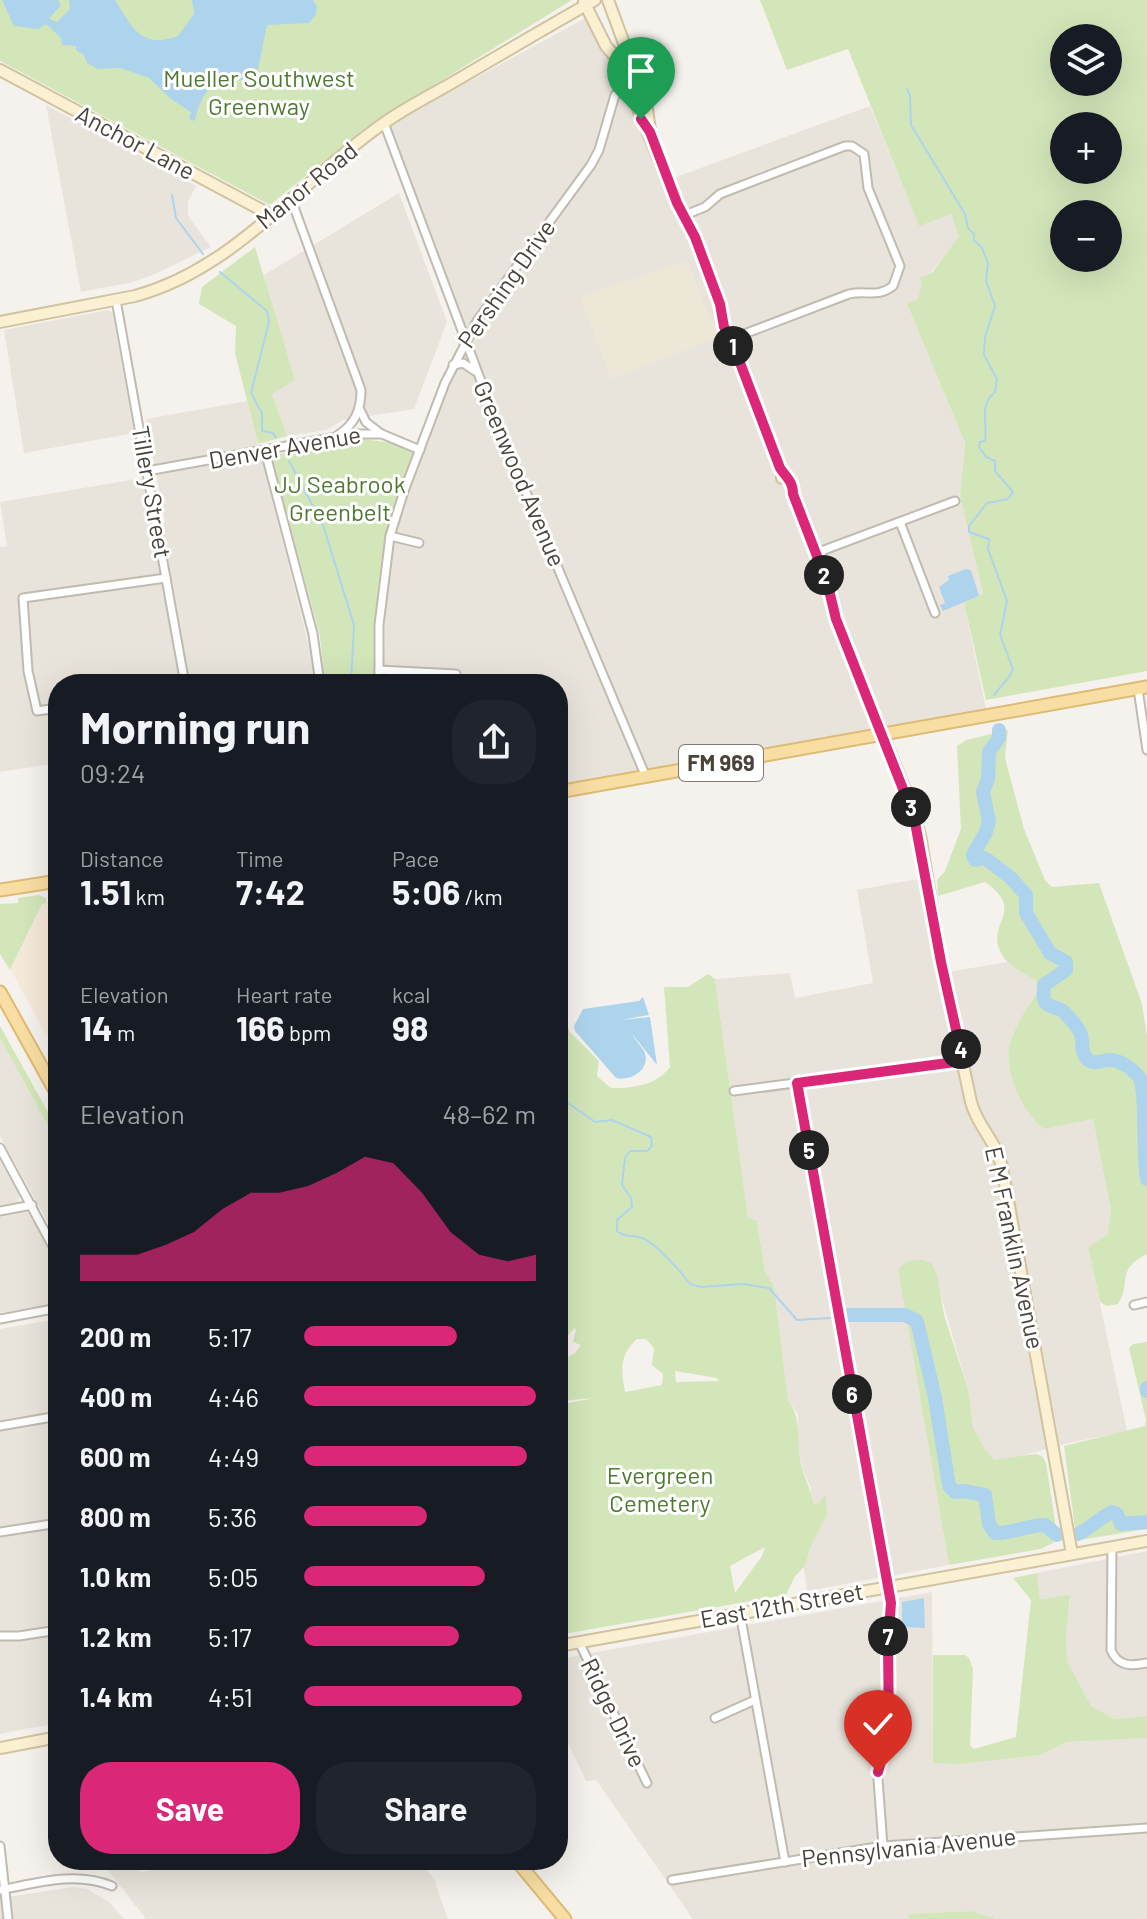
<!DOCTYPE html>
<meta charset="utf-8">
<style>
body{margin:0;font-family:Barlow,sans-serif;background:#20242c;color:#f1f3f6;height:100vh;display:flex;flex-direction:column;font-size:30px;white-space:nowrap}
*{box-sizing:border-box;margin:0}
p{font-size:26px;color:#9ea1a6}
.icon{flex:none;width:44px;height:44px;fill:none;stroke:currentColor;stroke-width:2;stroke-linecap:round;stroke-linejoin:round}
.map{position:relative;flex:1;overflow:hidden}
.side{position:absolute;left:48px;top:674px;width:520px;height:1196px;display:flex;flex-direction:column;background:#171b24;border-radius:32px;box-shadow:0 8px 32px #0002}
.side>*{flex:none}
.tools{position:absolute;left:1050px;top:24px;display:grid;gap:16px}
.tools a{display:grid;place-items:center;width:72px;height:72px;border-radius:50%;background:#171b24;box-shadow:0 8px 32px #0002;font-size:40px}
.pin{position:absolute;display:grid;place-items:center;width:68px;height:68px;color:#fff;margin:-82px -34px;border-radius:50% 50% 50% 0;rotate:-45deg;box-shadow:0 0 8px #0007}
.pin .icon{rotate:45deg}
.km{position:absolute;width:40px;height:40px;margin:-20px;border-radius:50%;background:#222;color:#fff;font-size:22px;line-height:40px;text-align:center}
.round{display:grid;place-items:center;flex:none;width:84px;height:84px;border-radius:32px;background:#20242c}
.overview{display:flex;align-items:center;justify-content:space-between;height:136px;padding:0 32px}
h1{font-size:44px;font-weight:700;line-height:60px}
.metrics{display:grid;grid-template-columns:repeat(3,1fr);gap:12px;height:136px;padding:8px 32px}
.metrics div{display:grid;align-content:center}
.metrics b{font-size:34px;font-weight:700}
.metrics small{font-size:22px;font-weight:400}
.metrics p{font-size:22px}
.chart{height:224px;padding:16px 32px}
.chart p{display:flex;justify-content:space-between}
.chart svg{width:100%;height:144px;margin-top:8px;fill:#db2777;opacity:.7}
.button{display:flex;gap:16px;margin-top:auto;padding:16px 32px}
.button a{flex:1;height:92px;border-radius:32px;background:#db2777;color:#fff;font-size:32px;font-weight:700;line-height:92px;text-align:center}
.button a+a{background:#20242c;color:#f1f3f6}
ul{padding:0 32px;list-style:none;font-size:26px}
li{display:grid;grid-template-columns:128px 96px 1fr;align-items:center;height:60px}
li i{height:20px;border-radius:10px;background:#db2777}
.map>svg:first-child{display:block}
.residential{fill:#e9e4db}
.commercial{fill:#f5e9da}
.education{fill:#ede7d8}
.green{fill:#d3e6b9;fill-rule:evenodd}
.water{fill:#aed4ed}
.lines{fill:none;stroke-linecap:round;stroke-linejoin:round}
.stream{stroke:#aed4ed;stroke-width:2}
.river{stroke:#aed4ed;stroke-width:14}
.street-casing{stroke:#c0baaf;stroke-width:11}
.secondary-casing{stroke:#d1c3a0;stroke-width:14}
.primary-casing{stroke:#ddbb73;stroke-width:15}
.street{stroke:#fff;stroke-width:7}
.secondary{stroke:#fbf0d1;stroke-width:10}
.primary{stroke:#f8dea3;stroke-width:11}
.route-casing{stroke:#fff;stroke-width:16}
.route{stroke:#db2777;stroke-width:10}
.labels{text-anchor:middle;stroke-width:6;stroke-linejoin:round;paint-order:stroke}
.shield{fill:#fff;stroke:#807b75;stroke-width:2}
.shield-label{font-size:22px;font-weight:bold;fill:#4a433a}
.park-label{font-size:24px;fill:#4d7930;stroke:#fff}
.street-label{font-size:24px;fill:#4a433a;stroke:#fff}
</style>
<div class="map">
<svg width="1147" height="1919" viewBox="0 0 1147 1919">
<rect width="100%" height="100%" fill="#f5f2ed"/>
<g class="residential">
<path d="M589,16L614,55L668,180L870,106L919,225L951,214L960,237L923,282L918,300L907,304L965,443L960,496L983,595L964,603L987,714L558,790V684H383L386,603L391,557L402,511L466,342L389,125Z"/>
<path d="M46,105L196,186L188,201V216L211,247L153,275L129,283L81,292Z"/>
<path d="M399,193L447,322L414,409L343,420L327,430L287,436L272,394L264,275Z"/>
<path d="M108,310L112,312L134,433L24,453L4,330Z"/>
<path d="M247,401L311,654L314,684H58V763L0,772V547L7,546L0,502L142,478L150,525L165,523L146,419Z"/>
<path d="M918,879L936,974L1007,962L1036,981L1038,991L1028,1005L1044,1129L1093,1119L1111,1210L1109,1234L1088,1247L1127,1431L1069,1443L1006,1460H995L985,1449L973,1427L968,1389L932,1265L898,1270L949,1565L807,1591L804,1568L811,1488L803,1470L798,1448V1414L788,1400L774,1286L765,1271L757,1221L748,1217L715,979L790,973L795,998L873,983L857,890Z"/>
<path d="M0,1038L58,1144V1241L0,1136Z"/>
<path d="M0,1160L20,1195L18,1202L0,1205Z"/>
<path d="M28,1212L41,1233L57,1270L58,1303L0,1313V1217Z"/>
<path d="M58,1319V1723L0,1734V1329Z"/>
<path d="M1147,1551V1716L1115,1719L1091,1707L1067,1661L1066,1636L1070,1596L1040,1599L1037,1573Z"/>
<path d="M932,1592L933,1763L1040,1755L1067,1742L1147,1738V1919H996L972,1911L909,1914V1919H693L596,1780L586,1781L558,1722V1659Z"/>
<path d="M100,1860H138L140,1872L164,1868L163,1860H419L434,1879L448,1919H146Z"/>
<path d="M73,1887L87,1889L109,1902L124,1919H0V1898Z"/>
</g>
<path class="commercial" d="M58,901V1029L46,1035L11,970L42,903Z"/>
<path class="education" d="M688,261L710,320L716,325L720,337L611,379L580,297Z"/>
<g class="green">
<path d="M0,0H572L366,127L271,204H268L0,61Z"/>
<path d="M760,0H1147V671L986,700L964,603L983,594L960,496L965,443L907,304L918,299L922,283L920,278L932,273L959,236L951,214L919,226L848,49L787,70ZM1064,38H1108V82H1064ZM1064,126H1108V170H1064ZM1064,214H1108V258H1064Z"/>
<path d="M255,247L295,380L272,394L287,436L258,444L235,353L236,326L199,304L202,287Z"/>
<path d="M361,439L394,443L413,453C404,478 393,504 387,530C376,580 374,632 374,684H325L320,636L272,459L280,454Z"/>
<path d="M1008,730L1005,758L1024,829L1045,880L1052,887L1099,883L1142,1004L1147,1037V1254C1115,1270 1132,1281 1118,1304L1107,1306L1100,1302L1088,1247L1108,1234L1111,1210L1093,1119L1044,1129C1023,1113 1006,1075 1009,1049C1011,1033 1029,1004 1038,991L1036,981C1027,974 1012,968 1005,959C979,924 1030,913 985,882L938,896L937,880L945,871L961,829L957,746L966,740Z"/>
<path d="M39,895L46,898L47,903L42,904L10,970L0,954V904L18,903V898Z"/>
<path d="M708,974L715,979L748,1217L757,1221L765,1271L774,1286L788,1400C804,1423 795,1442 802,1468C806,1481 811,1491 814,1505L819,1503L825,1494L827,1514L810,1548L805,1566L795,1576L786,1595L558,1635V1405L595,1398L558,1401V1376L564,1379L563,1368L566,1358L575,1353L581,1345L573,1342L576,1330L574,1328L564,1341L558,1342V992L566,988L563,1015L570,1032L599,1061L597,1076L611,1088C633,1088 656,1086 670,1067L664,987H688ZM637,1339H646L654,1348L652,1365L663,1374L662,1385L625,1392C621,1370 619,1355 637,1339ZM675,1371L717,1378L719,1381L676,1382ZM765,1547L762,1556L735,1593L730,1566Z"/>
<path d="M0,1026L58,1130V1144L0,1038Z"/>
<path d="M923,1260L932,1264L937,1275L944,1315L968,1389L973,1427L985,1449L995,1460L1035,1454L1042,1456L1046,1463L1057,1534L1053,1543L1041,1549L949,1565L898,1270C904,1261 912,1260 923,1260Z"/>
<path d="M1147,1342V1529L1080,1540L1076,1535L1064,1446L1145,1426L1146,1420L1129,1348L1133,1344Z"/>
<path d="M1037,1573L1040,1599L1070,1595L1066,1636L1067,1661L1091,1706L1115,1719L1147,1716V1738L1067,1742L1040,1755L959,1764L933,1763V1655H965L969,1658L973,1669L970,1745L974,1749L1016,1737L1031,1600L1013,1578Z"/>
<path d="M972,1911L996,1919H909L908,1914Z"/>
</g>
<g class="water">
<path d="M2,0H58L61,5L49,19L57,22L70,9L69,0H115C133,28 140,49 178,36L194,14L192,0H313L317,6L316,14L309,23L267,25L257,74L247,81C215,75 201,91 195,121L189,119L191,112L171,99L149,78L120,68L98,69L87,63L84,55L76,50V46L62,45L61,38L46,24L39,29L14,26Z"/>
<path d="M966,569L971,570L979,596L943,611L940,605L945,603L939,587L949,580L948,576Z"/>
<path d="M643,997L649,1015L621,1020L650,1017L657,1065L632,1034C635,1040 641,1046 644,1051C652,1069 631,1082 616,1078L575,1031L574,1026L583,1009L639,1001Z"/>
<path d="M924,1598L925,1628L902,1627V1602Z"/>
</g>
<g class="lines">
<g class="stream">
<path d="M907,89L910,96L911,125L965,214L968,228L974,234V240L982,248L988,263L986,281L995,306L985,337L984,355L997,379L995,392C978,406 988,422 985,441L980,442L979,447L986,457L995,461V471L1013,492L1008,499L987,503L969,526V532L989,539L988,549L1007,601L1000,635L1013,669L1009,677L994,695"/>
<path d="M172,195L176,218L203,254"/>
<path d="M220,272L267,311L269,322L251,393L262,413V431L273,433L276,438"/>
<path d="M289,461L323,525L354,625L351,684"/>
<path d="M558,1086L568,1103L595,1122L612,1120L651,1137L652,1146L647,1151H630L625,1158L622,1185L631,1198L632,1207L617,1220V1231C627,1239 632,1234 642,1238C656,1243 681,1272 690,1284L701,1287L743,1284L769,1288L797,1320L830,1318"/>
</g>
<g class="river">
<path d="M999,730V738L989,752L988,779L983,792L989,821L986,832L973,855L975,860L984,858L989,861L1011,878L1026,895V913L1050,953L1066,962V970L1044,985C1044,990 1042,999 1046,1003C1050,1007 1058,1008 1063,1011C1068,1016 1075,1024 1079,1030C1085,1038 1079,1051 1087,1059C1096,1066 1103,1059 1111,1060C1122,1061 1136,1071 1141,1080C1147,1109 1142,1148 1147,1179"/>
<path d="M848,1315H905L917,1321L935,1398L949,1486L955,1492L964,1491L985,1495L989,1524L995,1533C1012,1534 1027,1525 1045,1525L1057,1535"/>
<path d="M1147,1388V1391"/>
<path d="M1078,1534C1091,1528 1099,1518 1112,1512L1117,1514L1121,1524L1147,1522"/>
</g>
<defs>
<g id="street">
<path d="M384,123L496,421L646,777"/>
<path d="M291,199L361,390C361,410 355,424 338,435"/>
<path d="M685,215L705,207L720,194L845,146H852L864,154L868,188L900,266L893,286C878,298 866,290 849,294L731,339"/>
<path d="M116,300L185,684"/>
<path d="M453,365L463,363L475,371"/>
<path d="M360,410L366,422L380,433"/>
<path d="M265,451L313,634L320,684"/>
<path d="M147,471L353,434H382L420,450"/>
<path d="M900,522L935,613"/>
<path d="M390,536L419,543"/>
<path d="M816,553L955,501"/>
<path d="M379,670L456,674"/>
<path d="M379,684V625L390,536L404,491L445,383L477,321L591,165L599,150L615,95L632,83"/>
<path d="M1138,689L1147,750"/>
<path d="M58,708L37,711L28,671L23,598L166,578"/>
<path d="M797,1083L886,1587"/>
<path d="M734,1091L963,1061"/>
<path d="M0,1148L58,1256"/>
<path d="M0,1211L32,1205"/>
<path d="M1134,1305L1147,1302"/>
<path d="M0,1319L58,1308"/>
<path d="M0,1426L58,1416"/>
<path d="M0,1532L58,1523"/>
<path d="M1112,1547L1111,1650C1118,1667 1131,1666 1147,1663"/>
<path d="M740,1613L785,1862"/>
<path d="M0,1636H19L58,1630"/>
<path d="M579,1642L647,1783"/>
<path d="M715,1718L755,1700"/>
<path d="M0,1846L8,1919"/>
<path d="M883,1846L878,1779L889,1732L888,1644L891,1603L888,1587"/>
<path d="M672,1880L883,1846L1147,1828"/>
<path d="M0,1890C37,1883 75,1871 112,1886"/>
</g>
<g id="secondary">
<path d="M608,0L646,103L650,130"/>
<path d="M584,2L606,46L618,60L677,203L695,237L720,304L724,327L731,339L782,471V478"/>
<path d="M0,70L271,215"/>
<path d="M0,322L135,296C235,269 301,180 384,123C407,107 433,94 457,80C503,53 549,26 595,0"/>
<path d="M782,471C790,477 793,484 793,494L827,582L836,619L908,797L920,835L941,962L971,1102C978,1128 996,1140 1002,1167L1072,1554"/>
<path d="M558,1646L1147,1541"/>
<path d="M0,1748L58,1737"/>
</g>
<g id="primary">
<path d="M558,792L1147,687"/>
<path d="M0,890L58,881"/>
<path d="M0,992L58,1096"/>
<path d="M516,1860L565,1919"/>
</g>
</defs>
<use href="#street" class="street-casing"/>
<use href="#secondary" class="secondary-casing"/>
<use href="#primary" class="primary-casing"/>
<use href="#street" class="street"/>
<use href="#secondary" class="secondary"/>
<use href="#primary" class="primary"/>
</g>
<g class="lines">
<defs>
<path id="route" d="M641,119L650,132L677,203L695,237L720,304L724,327L731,339L780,468C786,477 793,481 793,494L827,582L836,619L914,817L941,962L963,1061L797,1083L891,1603L888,1644L889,1732L878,1772"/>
</defs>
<use href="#route" class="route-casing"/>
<use href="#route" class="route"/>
</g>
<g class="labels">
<rect class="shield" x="679" y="745" width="84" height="36" rx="6"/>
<g class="shield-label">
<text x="721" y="771">FM 969</text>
</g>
<g class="park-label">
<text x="259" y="87">Mueller Southwest<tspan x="259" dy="28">Greenway</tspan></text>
<text x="340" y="493">JJ Seabrook<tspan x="340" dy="28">Greenbelt</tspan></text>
<text x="660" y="1484">Evergreen<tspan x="660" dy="28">Cemetery</tspan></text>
</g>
<g class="street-label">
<text transform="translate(135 143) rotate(28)" y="8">Anchor Lane</text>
<text transform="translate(307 186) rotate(-39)" y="8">Manor Road</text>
<text transform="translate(507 284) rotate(-55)" y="8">Pershing Drive</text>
<text transform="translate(285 448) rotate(-10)" y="8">Denver Avenue</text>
<text transform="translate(519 474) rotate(67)" y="8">Greenwood Avenue</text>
<text transform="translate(151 492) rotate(80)" y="8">Tillery Street</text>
<text transform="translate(1014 1248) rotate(78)" y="8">E M Franklin Avenue</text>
<text transform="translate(782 1606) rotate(-10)" y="8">East 12th Street</text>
<text transform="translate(613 1713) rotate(64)" y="8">Ridge Drive</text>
<text transform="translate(909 1848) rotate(-6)" y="8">Pennsylvania Avenue</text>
</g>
</g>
</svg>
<div class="tools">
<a><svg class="icon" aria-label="layers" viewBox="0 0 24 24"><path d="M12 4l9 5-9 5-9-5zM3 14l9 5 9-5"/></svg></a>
<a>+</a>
<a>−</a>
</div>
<div class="pin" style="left:641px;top:119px;background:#1e9e55"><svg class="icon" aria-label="arrive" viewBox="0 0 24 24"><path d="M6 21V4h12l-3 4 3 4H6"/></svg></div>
<div class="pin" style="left:878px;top:1772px;background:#d93025"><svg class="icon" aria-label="check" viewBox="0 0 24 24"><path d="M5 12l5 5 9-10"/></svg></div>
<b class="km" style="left:733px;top:346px">1</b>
<b class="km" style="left:824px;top:575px">2</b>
<b class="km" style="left:911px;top:807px">3</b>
<b class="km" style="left:961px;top:1049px">4</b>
<b class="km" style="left:809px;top:1150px">5</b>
<b class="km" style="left:852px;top:1394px">6</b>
<b class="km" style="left:888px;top:1636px">7</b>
<section class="side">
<div class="overview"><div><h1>Morning run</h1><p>09:24</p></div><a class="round"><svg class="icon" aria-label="share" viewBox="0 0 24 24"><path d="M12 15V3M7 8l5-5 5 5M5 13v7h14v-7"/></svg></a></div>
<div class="metrics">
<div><p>Distance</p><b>1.51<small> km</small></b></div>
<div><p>Time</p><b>7:42</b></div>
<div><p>Pace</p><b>5:06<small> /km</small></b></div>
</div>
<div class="metrics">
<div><p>Elevation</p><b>14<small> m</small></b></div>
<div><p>Heart rate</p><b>166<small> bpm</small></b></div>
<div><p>kcal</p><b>98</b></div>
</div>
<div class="chart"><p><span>Elevation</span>48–62 m</p>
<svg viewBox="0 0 160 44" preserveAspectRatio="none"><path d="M0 44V36L10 36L20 36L30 33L40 29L50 22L60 17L70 17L80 15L90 11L100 6L110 8L120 17L130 29L140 36L150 38L160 36V44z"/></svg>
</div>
<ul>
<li><b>200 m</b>5:17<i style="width:66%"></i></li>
<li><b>400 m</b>4:46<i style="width:100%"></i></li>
<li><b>600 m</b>4:49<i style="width:96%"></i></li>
<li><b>800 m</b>5:36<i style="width:53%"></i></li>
<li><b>1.0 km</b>5:05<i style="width:78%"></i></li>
<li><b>1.2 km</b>5:17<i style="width:67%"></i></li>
<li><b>1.4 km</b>4:51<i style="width:94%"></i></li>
</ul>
<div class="button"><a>Save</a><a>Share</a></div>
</section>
</div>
